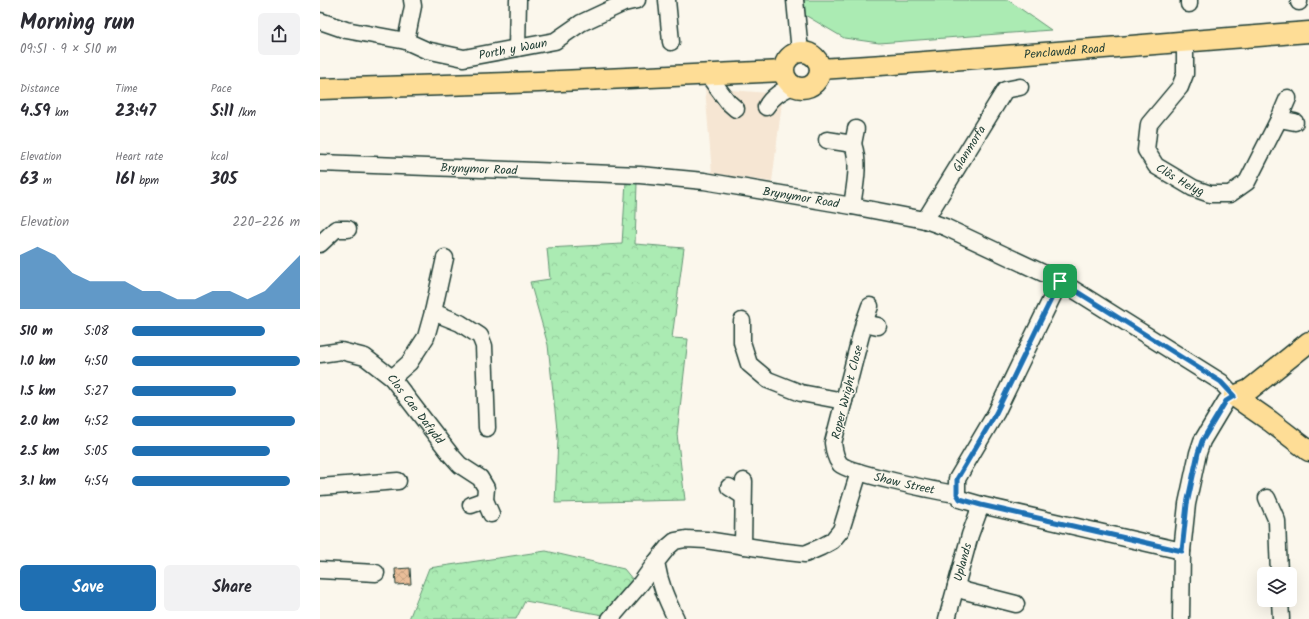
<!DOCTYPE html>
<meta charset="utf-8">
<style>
body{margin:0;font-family:Kalam,sans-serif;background:#f2f2f3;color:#2b2b33;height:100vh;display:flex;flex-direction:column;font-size:15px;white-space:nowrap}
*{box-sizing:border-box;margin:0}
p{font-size:13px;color:#7c7c81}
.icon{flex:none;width:22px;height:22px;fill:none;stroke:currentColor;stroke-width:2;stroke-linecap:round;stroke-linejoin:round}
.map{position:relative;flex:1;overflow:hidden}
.side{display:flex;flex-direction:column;background:#fff;width:320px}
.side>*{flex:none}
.controls{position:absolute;left:937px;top:567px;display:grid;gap:8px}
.controls a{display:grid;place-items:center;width:40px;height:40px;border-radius:6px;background:#fff;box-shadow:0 4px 16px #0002;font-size:20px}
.pin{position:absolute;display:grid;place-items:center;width:34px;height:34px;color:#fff;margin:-17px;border-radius:8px;box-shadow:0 2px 6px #0006}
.round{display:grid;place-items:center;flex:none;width:42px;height:42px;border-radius:6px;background:#f2f2f3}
.summary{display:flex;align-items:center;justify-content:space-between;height:68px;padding:0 20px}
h1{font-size:22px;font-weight:600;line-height:30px}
.stats{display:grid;grid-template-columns:repeat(3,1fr);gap:6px;height:68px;padding:4px 20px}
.stats div{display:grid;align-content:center}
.stats b{font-size:17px;font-weight:600}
.stats small{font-size:11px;font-weight:400}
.stats p{font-size:11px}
.chart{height:112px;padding:8px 20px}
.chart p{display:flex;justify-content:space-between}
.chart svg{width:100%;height:72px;margin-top:4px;fill:#1f6fb2;opacity:.7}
.button{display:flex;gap:8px;margin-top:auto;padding:8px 20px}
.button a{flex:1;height:46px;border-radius:6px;background:#1f6fb2;color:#fff;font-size:16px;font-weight:600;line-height:46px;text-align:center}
.button a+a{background:#f2f2f3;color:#2b2b33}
ul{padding:0 20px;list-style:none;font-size:13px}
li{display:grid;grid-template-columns:64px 48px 1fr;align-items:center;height:30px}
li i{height:10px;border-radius:5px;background:#1f6fb2}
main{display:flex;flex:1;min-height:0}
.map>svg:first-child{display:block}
.built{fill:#f6e6d3}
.grass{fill:#abebb3;stroke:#659474}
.forest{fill:url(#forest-crowns);stroke:#659474}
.building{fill:url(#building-cross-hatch);stroke:#1f3d34}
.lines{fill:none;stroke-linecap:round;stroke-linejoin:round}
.minor-casing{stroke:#1f3d34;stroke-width:19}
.major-casing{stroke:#1f3d34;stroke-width:23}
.minor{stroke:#fbf7ec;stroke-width:16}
.major{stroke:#fedd96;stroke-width:20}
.route-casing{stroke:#fff;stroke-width:8}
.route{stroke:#1f6fb2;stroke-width:5}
.labels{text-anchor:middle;stroke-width:3;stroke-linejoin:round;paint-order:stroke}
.street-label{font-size:12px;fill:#1f3d34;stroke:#fbf7ec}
</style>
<main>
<section class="side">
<div class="summary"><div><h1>Morning run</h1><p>09:51 · 9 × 510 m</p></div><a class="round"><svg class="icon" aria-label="share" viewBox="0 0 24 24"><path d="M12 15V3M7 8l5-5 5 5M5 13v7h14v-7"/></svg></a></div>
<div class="stats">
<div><p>Distance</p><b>4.59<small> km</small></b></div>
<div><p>Time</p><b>23:47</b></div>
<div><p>Pace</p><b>5:11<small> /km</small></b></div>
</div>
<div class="stats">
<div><p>Elevation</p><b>63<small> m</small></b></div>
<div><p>Heart rate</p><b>161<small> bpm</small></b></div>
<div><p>kcal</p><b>305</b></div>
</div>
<div class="chart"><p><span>Elevation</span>220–226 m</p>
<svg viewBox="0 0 160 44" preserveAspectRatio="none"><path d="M0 44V11L10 6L20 11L30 22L40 27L50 27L60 27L70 33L80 33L90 38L100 38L110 33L120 33L130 38L140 33L150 22L160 11V44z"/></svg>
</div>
<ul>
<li><b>510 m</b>5:08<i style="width:79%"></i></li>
<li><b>1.0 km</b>4:50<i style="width:100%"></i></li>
<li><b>1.5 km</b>5:27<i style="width:62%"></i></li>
<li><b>2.0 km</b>4:52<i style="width:97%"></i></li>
<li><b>2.5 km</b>5:05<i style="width:82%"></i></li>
<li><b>3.1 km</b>4:54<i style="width:94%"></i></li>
</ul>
<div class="button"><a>Save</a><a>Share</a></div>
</section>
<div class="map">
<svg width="989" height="619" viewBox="0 0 989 619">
<defs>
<pattern id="forest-crowns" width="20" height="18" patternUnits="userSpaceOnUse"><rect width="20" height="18" fill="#abebb3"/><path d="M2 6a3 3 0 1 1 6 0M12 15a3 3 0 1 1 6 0" fill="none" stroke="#93ca9b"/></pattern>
<pattern id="building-cross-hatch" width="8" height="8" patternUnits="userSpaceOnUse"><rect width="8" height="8" fill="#eabe99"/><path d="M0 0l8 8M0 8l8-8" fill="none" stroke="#c8a484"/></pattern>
</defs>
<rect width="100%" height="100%" fill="#fbf7ec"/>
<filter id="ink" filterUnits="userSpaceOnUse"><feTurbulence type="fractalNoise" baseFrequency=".025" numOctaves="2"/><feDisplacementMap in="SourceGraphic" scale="8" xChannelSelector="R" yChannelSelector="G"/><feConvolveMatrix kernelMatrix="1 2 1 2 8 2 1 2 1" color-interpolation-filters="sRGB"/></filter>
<g filter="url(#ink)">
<path class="built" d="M385,88L463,94L452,182L392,173Z"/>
<path class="grass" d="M484,0H688L731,30L559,43L524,38L485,15Z"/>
<g class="forest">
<path d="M306,182L317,183L315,244L364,248L352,338L368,339L357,434L365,500L235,503L238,439L228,345L210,282L230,279L227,248L302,244Z"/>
<path d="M226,551L304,569L313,580L283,615L205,601L196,619H89L109,568Z"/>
</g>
<path class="building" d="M90,568L91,584L76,585L75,569Z"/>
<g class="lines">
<defs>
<g id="minor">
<path d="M347,0L351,42"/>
<path d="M475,0L480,52"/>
<path d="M869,0V4"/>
<path d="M979,2V0"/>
<path id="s1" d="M0,21L26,30L86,41L106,50L144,58L235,41L261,23L304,3L317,0"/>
<path d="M86,41L93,6L92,0"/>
<path id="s2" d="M865,41V74L860,87L829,124L826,150L836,166L873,188L890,194H910L927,182L959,119L968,98"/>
<path d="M197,48L198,0"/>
<path d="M388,75L408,102L416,109"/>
<path d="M446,107C452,96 462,91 472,86"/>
<path d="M959,119L975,122"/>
<path d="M507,140L533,144C540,164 535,185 532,206"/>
<path d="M533,144L536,129"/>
<path id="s3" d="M0,163L320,175L384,181L532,206L605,220L625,227L740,281L901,382L914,396L906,401L882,441L878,453L867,504L862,551L861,619"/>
<path id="s4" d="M605,220L685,90L700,87"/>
<path d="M0,244L16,229H28"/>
<path id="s5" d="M550,306L544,323L513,443C514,450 515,458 520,464C529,473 620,492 637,494L640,499L661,505L862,551"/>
<path d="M113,312L140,323L160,336L164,346L167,428"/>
<path d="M422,321V342L429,364L448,380L481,393L524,401"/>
<path d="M544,323L558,326"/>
<path id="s6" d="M0,354L21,351L45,357L72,378L131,455L140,465L160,478L166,488L165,500L171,514"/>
<path d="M72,378L89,363L106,337L113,312L125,258"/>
<path d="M0,487L78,481"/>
<path d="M409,487L423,496"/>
<path d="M637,494V479L676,413L740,281"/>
<path d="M947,498L957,521L959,574"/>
<path d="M151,505L165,500"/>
<path d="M423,546L424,481"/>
<path d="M0,570L56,573"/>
<path d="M636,586L645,591L696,604"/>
<path d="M960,600L961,619"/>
<path d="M290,619L321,583L336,562"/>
<path d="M356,619C346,598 340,585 336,562L348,547L355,541L366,539L386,540L458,551L485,554L501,547L512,541L521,530L539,472"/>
<path id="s7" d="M627,619L650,535L661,505"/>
</g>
<g id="major">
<circle cx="482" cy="70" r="18"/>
<path id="s8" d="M500,69C663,59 826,44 989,32"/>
<path d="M0,89L218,82L463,71"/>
<path d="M914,396L929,390L989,342"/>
<path d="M914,396L950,421L989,451"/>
</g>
</defs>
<use href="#minor" class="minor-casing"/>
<use href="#major" class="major-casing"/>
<use href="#minor" class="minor"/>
<use href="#major" class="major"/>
</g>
</g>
<g class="lines" filter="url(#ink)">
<defs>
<path id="route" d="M740,281L901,382L914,396L906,401L882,441L878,453L867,504L862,551L661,505L640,499L637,494V479L676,413Z"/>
</defs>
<use href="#route" class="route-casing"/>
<use href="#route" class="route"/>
</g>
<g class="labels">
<g class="street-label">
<text dy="4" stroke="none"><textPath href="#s1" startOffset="199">Porth y Waun</textPath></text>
<text dy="4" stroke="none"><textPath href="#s8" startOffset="245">Penclawdd Road</textPath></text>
<text dy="4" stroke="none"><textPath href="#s4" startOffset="84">Glanmorfa</textPath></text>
<text dy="4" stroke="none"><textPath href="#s3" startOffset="159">Brynymor Road</textPath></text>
<text dy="4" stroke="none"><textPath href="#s2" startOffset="168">Clôs Helyg</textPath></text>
<text dy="4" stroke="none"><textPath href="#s3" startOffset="483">Brynymor Road</textPath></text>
<text transform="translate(527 392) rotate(-76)" y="4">Roper Wright Close</text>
<text dy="4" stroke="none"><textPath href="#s6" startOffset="119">Clos Cae Dafydd</textPath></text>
<text dy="4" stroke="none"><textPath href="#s5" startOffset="232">Shaw Street</textPath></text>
<text dy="4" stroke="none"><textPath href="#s7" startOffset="59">Uplands</textPath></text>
</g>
</g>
</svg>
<div class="controls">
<a><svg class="icon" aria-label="layers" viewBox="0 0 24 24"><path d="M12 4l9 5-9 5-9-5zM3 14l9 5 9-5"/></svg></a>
</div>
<div class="pin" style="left:740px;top:281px;background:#1e9e55"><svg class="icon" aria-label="arrive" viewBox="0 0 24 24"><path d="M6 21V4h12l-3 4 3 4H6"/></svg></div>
</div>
</main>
